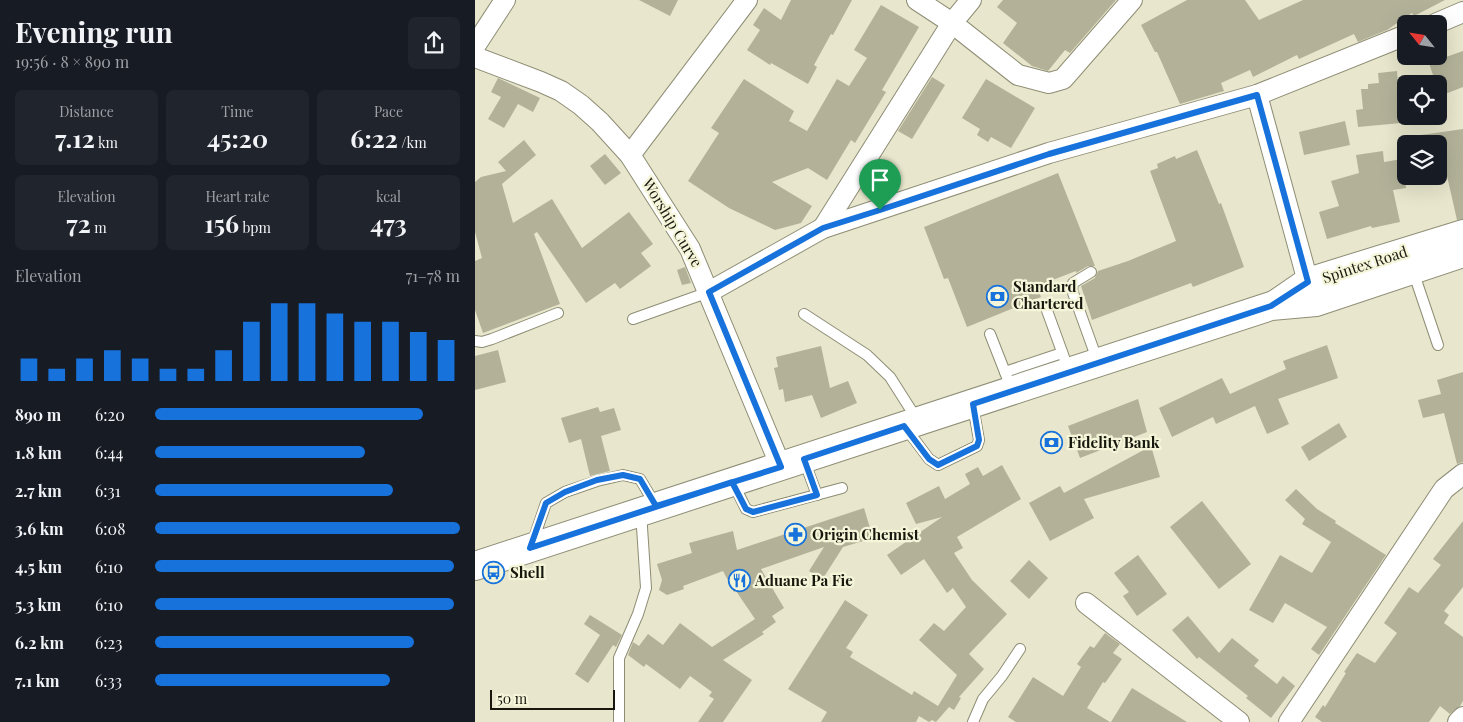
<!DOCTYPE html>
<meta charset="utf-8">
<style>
body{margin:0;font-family:"Playfair Display",serif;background:#20242c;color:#f1f3f6;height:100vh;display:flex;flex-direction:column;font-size:19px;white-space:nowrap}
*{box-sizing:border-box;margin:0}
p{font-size:16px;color:#9ea1a6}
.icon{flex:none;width:28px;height:28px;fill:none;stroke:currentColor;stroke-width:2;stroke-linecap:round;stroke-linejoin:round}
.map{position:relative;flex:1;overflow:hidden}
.details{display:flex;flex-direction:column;background:#171b24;width:475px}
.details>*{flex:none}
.needle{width:32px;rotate:300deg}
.buttons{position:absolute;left:922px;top:15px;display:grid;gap:10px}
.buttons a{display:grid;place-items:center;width:50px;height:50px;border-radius:8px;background:#171b24;box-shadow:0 5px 20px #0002;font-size:25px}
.scale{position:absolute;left:15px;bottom:12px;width:125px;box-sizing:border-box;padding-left:5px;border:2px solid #17170e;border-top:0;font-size:14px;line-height:18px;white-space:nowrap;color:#17170e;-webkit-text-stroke:4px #f5f5da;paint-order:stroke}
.pin{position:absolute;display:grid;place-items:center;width:42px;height:42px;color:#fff;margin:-51px -21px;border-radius:50% 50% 50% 0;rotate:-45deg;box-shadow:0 0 5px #0007}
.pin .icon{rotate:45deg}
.round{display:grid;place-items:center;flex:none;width:52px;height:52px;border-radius:8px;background:#20242c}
.head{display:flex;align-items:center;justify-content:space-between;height:85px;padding:0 15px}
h1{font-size:28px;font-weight:700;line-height:38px}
.figures{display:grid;grid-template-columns:repeat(3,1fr);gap:8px;height:85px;padding:5px 15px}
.figures div{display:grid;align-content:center;border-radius:8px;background:#20242c;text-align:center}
.figures b{font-size:25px;font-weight:700}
.figures small{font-size:14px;font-weight:400}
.figures p{font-size:14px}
.chart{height:140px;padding:10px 15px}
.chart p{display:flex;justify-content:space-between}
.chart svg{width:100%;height:90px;margin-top:5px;stroke:#1772db;stroke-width:6}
ul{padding:0 15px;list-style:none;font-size:16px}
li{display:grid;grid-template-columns:80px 60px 1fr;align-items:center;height:38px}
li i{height:12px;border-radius:6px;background:#1772db}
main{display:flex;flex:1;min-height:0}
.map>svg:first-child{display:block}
.building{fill:#b3b299}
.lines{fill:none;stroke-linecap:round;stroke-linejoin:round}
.lane-casing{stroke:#8e8d75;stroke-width:12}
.street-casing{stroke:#8e8d75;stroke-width:22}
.secondary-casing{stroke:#8e8d75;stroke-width:30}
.lane{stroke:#fff;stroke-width:10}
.street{stroke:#fff;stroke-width:20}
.secondary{stroke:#fff;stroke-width:28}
.route-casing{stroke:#fff;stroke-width:10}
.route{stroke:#1772db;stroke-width:6}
.labels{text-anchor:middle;stroke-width:4.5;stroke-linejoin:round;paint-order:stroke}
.street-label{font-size:15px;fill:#17170e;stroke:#f5f5da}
.poi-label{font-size:15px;font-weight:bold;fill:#17170e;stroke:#f5f5da;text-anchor:start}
</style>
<main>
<section class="details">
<div class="head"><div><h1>Evening run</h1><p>19:56 · 8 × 890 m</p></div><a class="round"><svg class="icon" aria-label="share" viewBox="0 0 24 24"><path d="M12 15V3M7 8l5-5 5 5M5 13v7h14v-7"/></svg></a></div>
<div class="figures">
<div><p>Distance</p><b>7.12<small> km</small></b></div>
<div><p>Time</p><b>45:20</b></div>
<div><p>Pace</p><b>6:22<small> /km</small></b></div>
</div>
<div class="figures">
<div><p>Elevation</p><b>72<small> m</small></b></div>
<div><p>Heart rate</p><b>156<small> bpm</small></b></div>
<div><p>kcal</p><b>473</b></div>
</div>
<div class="chart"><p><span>Elevation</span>71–78 m</p>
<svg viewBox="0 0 160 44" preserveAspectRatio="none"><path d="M5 44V33M15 44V38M25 44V33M35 44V29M45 44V33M55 44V38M65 44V38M75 44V29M85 44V15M95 44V6M105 44V6M115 44V11M125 44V15M135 44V15M145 44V20M155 44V24"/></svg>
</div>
<ul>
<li><b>890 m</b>6:20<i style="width:88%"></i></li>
<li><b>1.8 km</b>6:44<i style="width:69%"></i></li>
<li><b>2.7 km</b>6:31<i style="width:78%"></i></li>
<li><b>3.6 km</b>6:08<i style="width:100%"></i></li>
<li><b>4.5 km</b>6:10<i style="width:98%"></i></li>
<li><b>5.3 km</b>6:10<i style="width:98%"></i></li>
<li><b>6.2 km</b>6:23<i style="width:85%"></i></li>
<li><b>7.1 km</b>6:33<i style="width:77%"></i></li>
</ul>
</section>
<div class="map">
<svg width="988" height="722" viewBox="0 0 988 722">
<rect width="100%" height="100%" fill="#e8e7cd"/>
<g class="building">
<path d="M164,0H203L195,16Z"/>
<path d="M316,0H377L358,35L356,34L339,65L342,67L333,84L296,63L295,65L272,50L285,30L278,25L289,8L306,20Z"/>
<path d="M528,0H641L595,53L590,50L573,71L557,66L528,43L542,23L522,7Z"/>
<path d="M712,0H770L784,20L828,0H970L939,16L937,13L912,30L883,42L879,34L824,59L822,55L778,77L775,70L746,83L749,91L705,104L682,52H680L666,25Z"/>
<path d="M406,5L444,27L407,90L411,92L380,143L376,140L352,180L333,168L297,182L337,206L326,223L300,230L254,208L213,181L244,133L236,128L269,79L319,111L314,121L332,131L362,79L374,86L392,58L379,50Z"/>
<path d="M988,51V87L965,96L964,84H961L954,63Z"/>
<path d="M922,71L926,123L883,127L881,110L888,109L886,89H893V84L904,83L903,73Z"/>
<path d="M457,77L470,85L437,139L423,131Z"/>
<path d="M23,78L65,98L58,112L43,104L29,128L13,119L26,97L16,92Z"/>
<path d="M511,79L560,108L536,148L516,137L513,142L502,135L505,129L487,118Z"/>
<path d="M870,121L875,145L829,155L824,132Z"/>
<path d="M988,129V219L982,220L970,167L964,168V144H939V136Z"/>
<path d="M49,140L61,155L27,184L38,223L77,199L107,248L154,212L178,244L166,253L176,266L145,289L140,283L111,303L62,232L59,234L85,304L8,333L0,310V261L7,258L0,232V182L6,177L31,171L23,162Z"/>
<path d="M722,150L744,204L746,203L769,267L718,287L716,283L617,320L606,286L620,278L623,271L653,261L701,241L675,171L683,168L682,164L700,156L701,159Z"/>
<path d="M908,151L909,162L927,159L931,188L918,190L925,222L897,228L896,226L852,239L844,212L864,206L856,181L884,173L881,155Z"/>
<path d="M130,154L146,173L130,185L115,166Z"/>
<path d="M583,173L620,266H613L601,273V271L562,286L566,297L492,327L473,278L469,279L449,227Z"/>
<path d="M210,267L216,283L207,285L202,270Z"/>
<path d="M852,345L863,378L803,399L814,424L792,434L780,406L741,424L738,417L697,437L684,408L747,378L755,394L811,369L808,361Z"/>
<path d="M346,346L355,388L373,381L382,403L346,418L337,395L310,402L308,389L304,390L299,368L303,367L301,357Z"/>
<path d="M23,350L31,382L0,390V356Z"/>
<path d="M988,372V462L982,464L969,413L948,418L943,400L966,394L962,380Z"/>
<path d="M663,399L672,432L605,458L593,426Z"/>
<path d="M123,407L125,412L139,408L146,430L126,436L135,471L115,476L106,439L94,443L86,418Z"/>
<path d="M864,423L872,437L834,461L826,447Z"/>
<path d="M676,446L685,477L609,499L619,518L575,541L554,503L585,486L589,493Z"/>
<path d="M527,465L546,499L482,537L488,548L479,553L497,580L532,614L494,654L509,669L484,697L486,698L479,710L474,707L461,722L457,720L454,722L444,716L441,722H346L352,712L313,689L370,600L393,615L371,648L378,652L375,657L437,695L439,691L463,706L482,675L444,640L459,623L469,631L491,607L478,588L472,593L449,559L426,575L412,555L467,517L441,524L431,503L464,486L470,499L495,484L490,474L503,467L508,476Z"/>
<path d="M821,489L842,509L861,521L860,523L911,555L844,655L836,649L852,627L810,603L798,623L774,610L805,555L837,573L856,542L827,524L830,519L810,500Z"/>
<path d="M727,501L776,564L744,589L695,527Z"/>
<path d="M389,508L398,538L368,547L347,580L334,571L349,547L286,569L309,608L297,616L301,622L287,632L289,634L248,660L277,680L248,722H223L239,699L234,696L237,692L215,676L205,689L171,664L169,667L153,655L158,642L164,646L173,634L188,645L205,623L237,647L280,619L261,591L259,592L248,571L208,586L209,589L192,595L184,590L187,580L182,564L217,553L214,543L258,531L262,550Z"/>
<path d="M988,521V587L969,611L974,615L969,623L988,637V701L985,706L975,714L965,706L954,722H847L840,717L848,705L850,707L871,673L869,672L882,653L900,663L922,633L909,623L934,587L943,593L966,565L958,559Z"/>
<path d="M663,555L692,594L662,616L648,596L654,592L639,573Z"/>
<path d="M554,560L573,578L554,599L535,581Z"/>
<path d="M115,615L147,635L141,647L138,645L113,683L100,674L125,635L109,624Z"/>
<path d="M713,616L744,653L757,638L784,660L779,666L802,684L808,676L820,686L796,718L771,698L773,696L724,657L722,659L697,630Z"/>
<path d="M630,633L645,644L638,653L647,659L630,683L628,682L612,708L635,722H541L533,717L558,677L588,696L606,667L602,664L615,646L619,648Z"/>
<path d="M657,688L712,722H636Z"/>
</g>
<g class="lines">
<defs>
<g id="lane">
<path d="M938,271L963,345"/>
<path d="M616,272L598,283L597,290L623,362"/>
<path d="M570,305L594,371"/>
<path d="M329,314L392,355L415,377L443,421"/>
<path d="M158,319L234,292"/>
<path d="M515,334L537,390"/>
<path d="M0,341L7,342L17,339L83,313"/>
<path d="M530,372L587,353"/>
<path d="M430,427L454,459L463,465L502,446L504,440L498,406"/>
<path d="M329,460L342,495"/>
<path d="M258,483L271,509L278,512L367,488"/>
<path d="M57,544L71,503L90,492L122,481L148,475L165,479L181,506"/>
<path d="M144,722V658L163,614L171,588L166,512"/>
<path d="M498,722L508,699L527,676L545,649"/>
</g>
<g id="street">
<path d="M442,0L477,23L543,75L574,83L588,79L657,0"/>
<path d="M960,24L988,12"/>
<path d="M0,46L30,0"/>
<path d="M0,57L66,82L86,91L106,105L125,122L155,155L215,249L306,467"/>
<path d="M782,95L833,282"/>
<path d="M155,155L272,0"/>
<path d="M348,228L477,23L496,0"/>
<path d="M234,292L348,228L574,153L782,95L931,35"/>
<path d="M611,603L764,722"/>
<path d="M814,722L969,489L988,474"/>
<path d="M983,722L988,717"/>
</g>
<g id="secondary">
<path d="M801,304L833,282L988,234"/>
<path d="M0,566L796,306L841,302L988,253"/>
</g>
</defs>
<use href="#lane" class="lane-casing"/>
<use href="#street" class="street-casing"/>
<use href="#secondary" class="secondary-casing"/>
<use href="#lane" class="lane"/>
<use href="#street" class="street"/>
<use href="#secondary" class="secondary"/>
</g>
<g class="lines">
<defs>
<path id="route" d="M405,210L348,228L234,292L306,467L181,506L165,479L148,475L122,480L90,492L71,503L55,548L257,482L271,509L278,512L342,495L329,459L429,426L454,459L463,465L502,446L504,440L498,404L796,306L833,282L782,95L574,154L405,210"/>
</defs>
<use href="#route" class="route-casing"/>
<use href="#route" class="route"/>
</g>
<defs>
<symbol id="bank-ring" viewBox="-11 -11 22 22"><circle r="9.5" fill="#f5f5da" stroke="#1772db" stroke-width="1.5"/><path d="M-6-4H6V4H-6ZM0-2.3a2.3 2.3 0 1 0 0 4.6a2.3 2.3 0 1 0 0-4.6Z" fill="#1772db"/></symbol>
<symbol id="pharmacy-ring" viewBox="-11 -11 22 22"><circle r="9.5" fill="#f5f5da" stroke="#1772db" stroke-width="1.5"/><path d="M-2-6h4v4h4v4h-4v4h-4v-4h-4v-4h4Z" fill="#1772db"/></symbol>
<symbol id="bus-ring" viewBox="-11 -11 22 22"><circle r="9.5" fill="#f5f5da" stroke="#1772db" stroke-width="1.5"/><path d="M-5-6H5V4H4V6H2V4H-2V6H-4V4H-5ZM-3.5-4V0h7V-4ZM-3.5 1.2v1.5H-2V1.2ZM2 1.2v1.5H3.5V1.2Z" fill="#1772db"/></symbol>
<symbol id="restaurant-ring" viewBox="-11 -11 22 22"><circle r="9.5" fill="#f5f5da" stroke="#1772db" stroke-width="1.5"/><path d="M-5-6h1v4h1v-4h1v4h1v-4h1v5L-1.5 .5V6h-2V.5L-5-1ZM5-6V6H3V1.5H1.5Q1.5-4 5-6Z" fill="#1772db"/></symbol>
</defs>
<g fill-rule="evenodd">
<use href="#bank-ring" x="510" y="284" width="25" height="25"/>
<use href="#bank-ring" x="564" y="430" width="25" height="25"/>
<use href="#pharmacy-ring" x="308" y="522" width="25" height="25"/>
<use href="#bus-ring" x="6" y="560" width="25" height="25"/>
<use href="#restaurant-ring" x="252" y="568" width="25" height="25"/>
</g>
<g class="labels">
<g class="street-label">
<text transform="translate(197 223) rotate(59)" y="5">Worship Curve</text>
<text transform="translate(890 265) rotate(-18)" y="5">Spintex Road</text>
</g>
<g class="poi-label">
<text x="538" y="292">Standard<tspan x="538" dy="17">Chartered</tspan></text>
<text x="593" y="448">Fidelity Bank</text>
<text x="337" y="540">Origin Chemist</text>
<text x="35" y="578">Shell</text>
<text x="280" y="586">Aduane Pa Fie</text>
</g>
</g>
</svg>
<div class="buttons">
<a><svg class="needle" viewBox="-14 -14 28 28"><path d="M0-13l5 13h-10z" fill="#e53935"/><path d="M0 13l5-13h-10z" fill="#9ea1a6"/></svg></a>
<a><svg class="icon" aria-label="locate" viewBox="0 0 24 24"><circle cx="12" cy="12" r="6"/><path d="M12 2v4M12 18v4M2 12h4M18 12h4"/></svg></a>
<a><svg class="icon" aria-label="layers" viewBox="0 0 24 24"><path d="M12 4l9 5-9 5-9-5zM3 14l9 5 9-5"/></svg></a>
</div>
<div class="scale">50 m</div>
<div class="pin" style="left:405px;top:210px;background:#1e9e55"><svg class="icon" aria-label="arrive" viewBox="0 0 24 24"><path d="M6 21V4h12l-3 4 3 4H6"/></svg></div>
</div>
</main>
